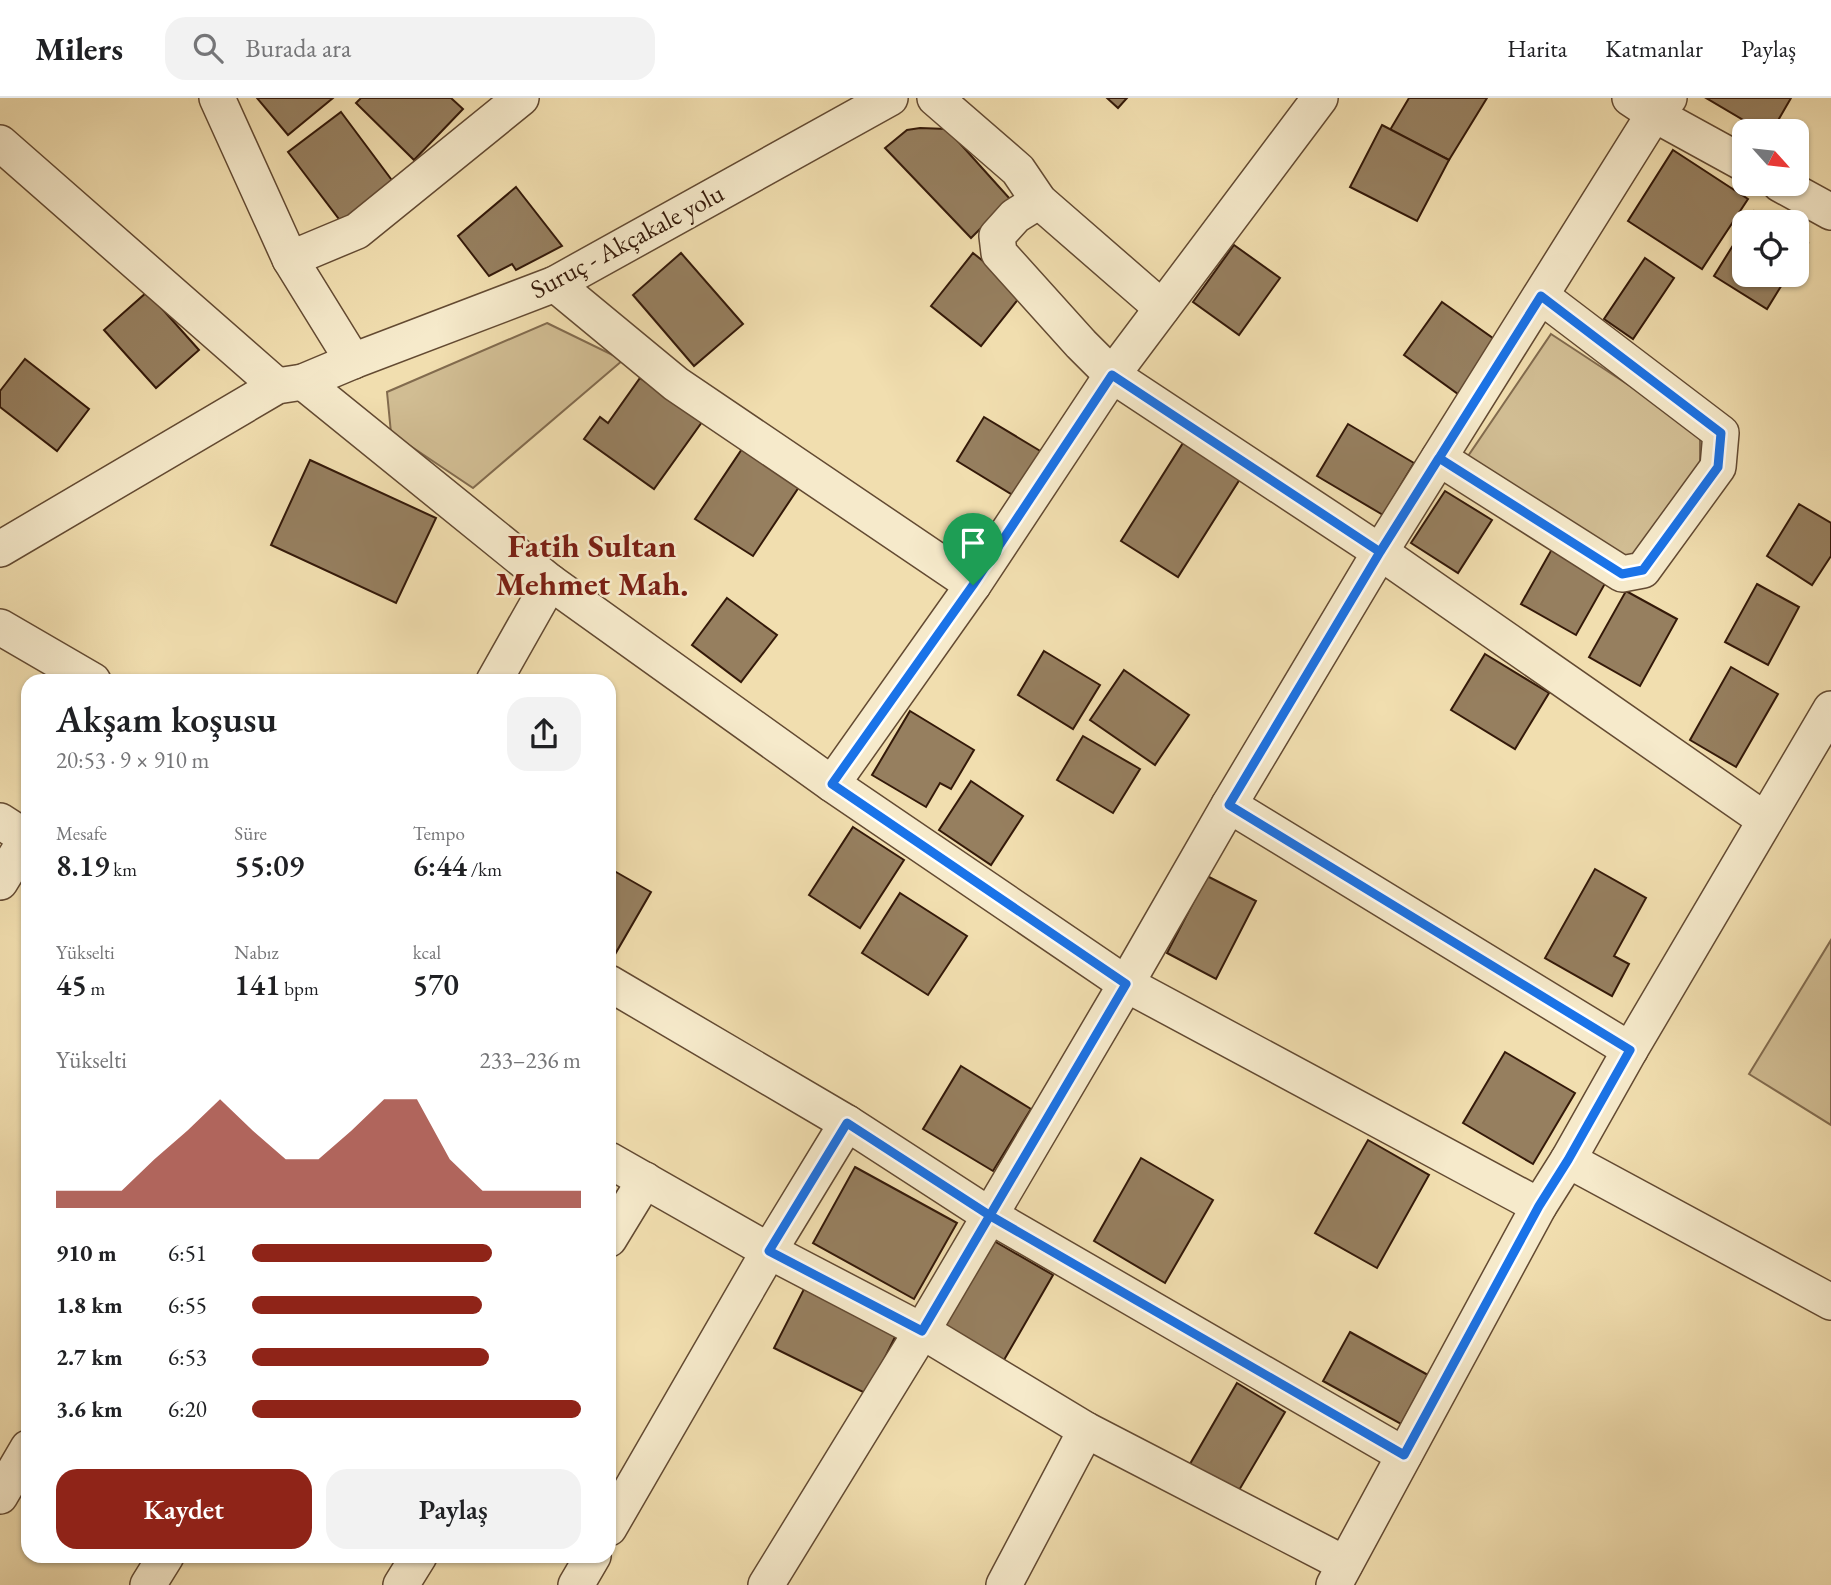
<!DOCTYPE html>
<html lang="tr">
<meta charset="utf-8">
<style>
body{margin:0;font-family:"EB Garamond",serif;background:#f2f2f2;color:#202124;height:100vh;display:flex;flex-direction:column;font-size:26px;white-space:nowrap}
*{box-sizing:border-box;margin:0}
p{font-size:23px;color:#757577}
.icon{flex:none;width:38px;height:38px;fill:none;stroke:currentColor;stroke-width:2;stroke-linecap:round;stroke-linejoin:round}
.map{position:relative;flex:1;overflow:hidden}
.drawer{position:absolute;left:21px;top:576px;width:595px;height:889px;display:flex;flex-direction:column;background:#fff;border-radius:21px;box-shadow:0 2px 5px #0004}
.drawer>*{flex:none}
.needle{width:46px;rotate:117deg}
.buttons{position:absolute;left:1732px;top:21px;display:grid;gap:14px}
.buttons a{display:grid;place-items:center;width:77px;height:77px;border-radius:14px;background:#fff;box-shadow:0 2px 5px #0004;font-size:35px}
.pin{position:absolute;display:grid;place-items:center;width:60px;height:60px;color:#fff;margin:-72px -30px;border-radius:50% 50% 50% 0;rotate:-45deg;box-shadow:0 0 7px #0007}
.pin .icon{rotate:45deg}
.round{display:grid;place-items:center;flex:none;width:74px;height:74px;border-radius:21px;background:#f2f2f2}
.head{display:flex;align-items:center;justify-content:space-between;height:119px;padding:0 35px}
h1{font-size:38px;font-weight:600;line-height:52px}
.stats{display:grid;grid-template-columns:repeat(3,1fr);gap:10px;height:119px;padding:7px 35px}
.stats div{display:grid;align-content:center}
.stats b{font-size:30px;font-weight:600}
.stats small{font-size:19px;font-weight:400}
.stats p{font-size:19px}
.chart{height:196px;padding:14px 35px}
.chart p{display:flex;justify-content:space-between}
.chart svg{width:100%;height:126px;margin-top:7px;fill:#8f2418;opacity:.7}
.primary-button{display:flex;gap:14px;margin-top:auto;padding:14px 35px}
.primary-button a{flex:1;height:80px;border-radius:21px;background:#8f2418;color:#fff;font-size:28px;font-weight:600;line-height:80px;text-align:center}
.primary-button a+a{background:#f2f2f2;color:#202124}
ul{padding:0 35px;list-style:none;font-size:23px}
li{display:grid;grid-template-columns:112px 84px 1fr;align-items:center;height:52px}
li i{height:18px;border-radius:9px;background:#8f2418}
header{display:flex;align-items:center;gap:42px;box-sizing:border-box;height:98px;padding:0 35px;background:#fff;border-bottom:2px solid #e0e0e0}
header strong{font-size:33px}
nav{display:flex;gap:38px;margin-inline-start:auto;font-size:24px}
.search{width:490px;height:63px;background:#f2f2f2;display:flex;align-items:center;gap:18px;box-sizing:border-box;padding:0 24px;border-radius:21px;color:#757577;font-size:26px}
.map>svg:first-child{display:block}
.green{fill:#d1bd93;stroke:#826b4e;stroke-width:2}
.building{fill:#967f5f;stroke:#341909;stroke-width:2}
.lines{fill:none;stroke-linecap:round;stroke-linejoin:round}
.minor-casing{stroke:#634a32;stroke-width:38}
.minor{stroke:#f6eacb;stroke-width:35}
.route-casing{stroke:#fff;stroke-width:14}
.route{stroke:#1a73e8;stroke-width:9}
.labels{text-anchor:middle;stroke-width:5;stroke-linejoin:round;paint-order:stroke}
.street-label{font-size:26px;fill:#341909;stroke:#f6eacb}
.district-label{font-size:33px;font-weight:bold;fill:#7a1f14;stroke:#f6eacb}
</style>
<header>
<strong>Milers</strong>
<div class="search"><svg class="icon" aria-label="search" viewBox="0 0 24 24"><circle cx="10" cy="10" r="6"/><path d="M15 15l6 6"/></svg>Burada ara</div>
<nav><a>Harita</a><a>Katmanlar</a><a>Paylaş</a></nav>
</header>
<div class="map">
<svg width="1831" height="1487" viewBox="0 0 1831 1487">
<rect width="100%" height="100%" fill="#f1deaf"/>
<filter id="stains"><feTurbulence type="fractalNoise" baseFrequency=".00286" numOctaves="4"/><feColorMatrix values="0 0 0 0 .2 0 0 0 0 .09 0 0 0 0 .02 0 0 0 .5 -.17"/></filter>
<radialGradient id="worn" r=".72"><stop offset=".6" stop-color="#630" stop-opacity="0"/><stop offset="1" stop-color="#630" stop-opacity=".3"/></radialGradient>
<g class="green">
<path d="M547,225L623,262L473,390L391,335L387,294Z"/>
<path d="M1551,236L1700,334V370L1635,457H1616L1464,364Z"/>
<path d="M1831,842V1027L1749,976Z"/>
</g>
<g class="building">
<path d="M257,0H333L288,37Z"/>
<path d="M361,0H451L463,11L414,62L356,5Z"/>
<path d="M1107,0H1127L1118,10Z"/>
<path d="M1409,0H1487L1449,62L1390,32Z"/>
<path d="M1706,0H1791L1772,33H1762Z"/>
<path d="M341,14L394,85L342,125L288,54Z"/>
<path d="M1382,27L1449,62L1417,123L1350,89Z"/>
<path d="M920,30L947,31L1010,101L971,140L885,50L907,32Z"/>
<path d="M1673,52L1748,101L1702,171L1628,123Z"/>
<path d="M516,89L562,148L516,172L512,166L489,178L458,138Z"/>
<path d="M1754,113L1774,124H1747Z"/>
<path d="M1745,128V177H1788L1767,211L1714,178Z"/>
<path d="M1797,139L1808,145L1797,162Z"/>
<path d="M1234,147L1280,180L1239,237L1193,204Z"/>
<path d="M681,155L743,226L694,268L633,197Z"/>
<path d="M973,155L1023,195L981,248L931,208Z"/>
<path d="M1645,160L1674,180L1633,241L1604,221Z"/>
<path d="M147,194L199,252L156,290L104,232Z"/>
<path d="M1442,204L1497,243L1458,296L1404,257Z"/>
<path d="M25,261L89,311L57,353L0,309V293Z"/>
<path d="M640,280L702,324L654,391L584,341L600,319L608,325Z"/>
<path d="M984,319L1042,354L1016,399L957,363Z"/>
<path d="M1348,326L1414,365L1383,417L1317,378Z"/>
<path d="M1183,345L1240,381L1178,479L1121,443Z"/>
<path d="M742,351L799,389L753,458L695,421Z"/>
<path d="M310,362L436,420L396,505L271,447Z"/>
<path d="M1445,393L1492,422L1458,475L1411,445Z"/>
<path d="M1799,406L1831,425V458L1812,487L1767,458Z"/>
<path d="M1552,451L1607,482L1576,537L1521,506Z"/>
<path d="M1757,486L1799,509L1768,567L1725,544Z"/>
<path d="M1626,493L1677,521L1640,588L1589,559Z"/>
<path d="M727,500L777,537L741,584L692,547Z"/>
<path d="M1044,553L1100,587L1073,631L1018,597Z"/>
<path d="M1485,556L1549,595L1515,651L1451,612Z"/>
<path d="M1731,569L1778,596L1736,669L1690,642Z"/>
<path d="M1124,572L1189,617L1155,667L1090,622Z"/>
<path d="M910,613L974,652L951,691L940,685L926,709L872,677Z"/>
<path d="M1083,638L1140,671L1113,715L1057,682Z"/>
<path d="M971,683L1023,718L991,767L939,732Z"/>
<path d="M853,729L904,762L860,830L809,797Z"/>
<path d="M609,770L651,794L614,858L609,855Z"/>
<path d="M1595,771L1646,800L1614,858L1629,866L1612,898L1545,860Z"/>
<path d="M1207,778L1256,803L1216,881L1167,855Z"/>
<path d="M900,795L967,838L928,897L862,855Z"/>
<path d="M1505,954L1575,995L1533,1066L1463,1025Z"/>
<path d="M961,968L1031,1011L993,1073L923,1031Z"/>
<path d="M1368,1042L1429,1077L1377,1170L1315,1135Z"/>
<path d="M1141,1060L1213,1102L1165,1185L1094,1143Z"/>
<path d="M855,1069L957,1125L914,1201L813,1145Z"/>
<path d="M994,1143L1053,1177L1004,1262L945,1228Z"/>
<path d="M804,1191L896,1237L867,1296L774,1250Z"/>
<path d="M1350,1234L1428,1277L1401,1326L1323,1283Z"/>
<path d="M1237,1285L1285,1314L1238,1394L1190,1366Z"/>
</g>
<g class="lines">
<defs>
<g id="minor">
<path d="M217,0L290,161L353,263"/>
<path d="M935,0L1018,72L1039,103L1162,210"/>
<path d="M1630,0L1654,16L1745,66"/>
<path d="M0,45L277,288"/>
<path d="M1780,86L1831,114"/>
<path d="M1039,103L1015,118L997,138L999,155L1081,246L1112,277L1380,454L1765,722"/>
<path d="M290,161L357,133L521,0"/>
<path d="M555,186L676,286L973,487"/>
<path d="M303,284L550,484L832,686L1126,886L1539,1108"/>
<path d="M1439,360L1622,476L1643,472L1718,369L1721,335L1541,198"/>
<path d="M0,451L277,288L303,284L353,263L555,186L890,0"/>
<path d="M0,529L93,583"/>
<path d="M494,583L550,484"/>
<path d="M832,686L973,487L1112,277L1320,0"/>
<path d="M1229,707L1630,952"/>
<path d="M0,723L28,741"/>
<path d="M0,784L27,740"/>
<path d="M609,885L847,1025L989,1117L1404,1357"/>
<path d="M609,1062L769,1153L922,1233L1086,1332L1345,1466"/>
<path d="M1568,1062L1831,1204"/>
<path d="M609,1141L645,1082"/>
<path d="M0,1398L28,1350"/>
<path d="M609,1430L769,1153L847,1025"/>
<path d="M148,1487L166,1458"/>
<path d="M401,1487L419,1458"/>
<path d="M576,1487L593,1458"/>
<path d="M766,1487L922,1233L1126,886L1229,707L1380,454L1654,16L1669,0"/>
<path d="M1004,1487L1086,1332"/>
<path d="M1334,1487L1539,1108L1568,1062L1630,952L1831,611"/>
</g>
</defs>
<use href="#minor" class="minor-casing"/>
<use href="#minor" class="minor"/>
</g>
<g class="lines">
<defs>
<path id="route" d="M973,487L832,686L1126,886L922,1233L769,1153L847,1025L989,1117L1404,1357L1539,1108L1568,1062L1630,952L1229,707L1380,454L1541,198L1721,335L1718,369L1643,472L1622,476L1439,360L1380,454L1112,277L973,487"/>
</defs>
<use href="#route" class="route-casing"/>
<use href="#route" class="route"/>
</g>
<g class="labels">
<g class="street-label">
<text transform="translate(627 143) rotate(-28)" y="9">Suruç - Akçakale yolu</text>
</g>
<g class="district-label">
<text x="592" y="459">Fatih Sultan<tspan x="592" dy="38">Mehmet Mah.</tspan></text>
</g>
</g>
<rect width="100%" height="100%" filter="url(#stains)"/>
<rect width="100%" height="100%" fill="url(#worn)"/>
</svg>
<div class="buttons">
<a><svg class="needle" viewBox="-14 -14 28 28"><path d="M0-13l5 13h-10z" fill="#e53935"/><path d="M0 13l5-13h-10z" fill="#757577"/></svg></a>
<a><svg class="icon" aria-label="locate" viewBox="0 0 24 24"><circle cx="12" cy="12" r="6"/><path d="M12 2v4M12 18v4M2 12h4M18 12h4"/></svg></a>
</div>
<div class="pin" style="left:973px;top:487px;background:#1e9e55"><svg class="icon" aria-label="arrive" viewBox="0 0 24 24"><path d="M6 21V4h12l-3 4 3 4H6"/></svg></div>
<section class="drawer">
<div class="head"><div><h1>Akşam koşusu</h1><p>20:53 · 9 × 910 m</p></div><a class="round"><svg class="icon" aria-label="share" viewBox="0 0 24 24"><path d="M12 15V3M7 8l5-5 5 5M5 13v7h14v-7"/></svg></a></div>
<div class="stats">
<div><p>Mesafe</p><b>8.19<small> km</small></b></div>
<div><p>Süre</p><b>55:09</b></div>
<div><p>Tempo</p><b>6:44<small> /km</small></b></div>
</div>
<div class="stats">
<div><p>Yükselti</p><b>45<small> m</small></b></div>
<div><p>Nabız</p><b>141<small> bpm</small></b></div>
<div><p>kcal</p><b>570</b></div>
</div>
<div class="chart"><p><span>Yükselti</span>233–236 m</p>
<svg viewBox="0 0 160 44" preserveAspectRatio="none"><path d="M0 44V38L10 38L20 38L30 27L40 17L50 6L60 17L70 27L80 27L90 17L100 6L110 6L120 27L130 38L140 38L150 38L160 38V44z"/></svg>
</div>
<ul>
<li><b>910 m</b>6:51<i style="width:73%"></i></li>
<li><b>1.8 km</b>6:55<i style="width:70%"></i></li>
<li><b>2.7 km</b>6:53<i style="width:72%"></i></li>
<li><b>3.6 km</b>6:20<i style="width:100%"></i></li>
</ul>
<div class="primary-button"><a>Kaydet</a><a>Paylaş</a></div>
</section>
</div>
